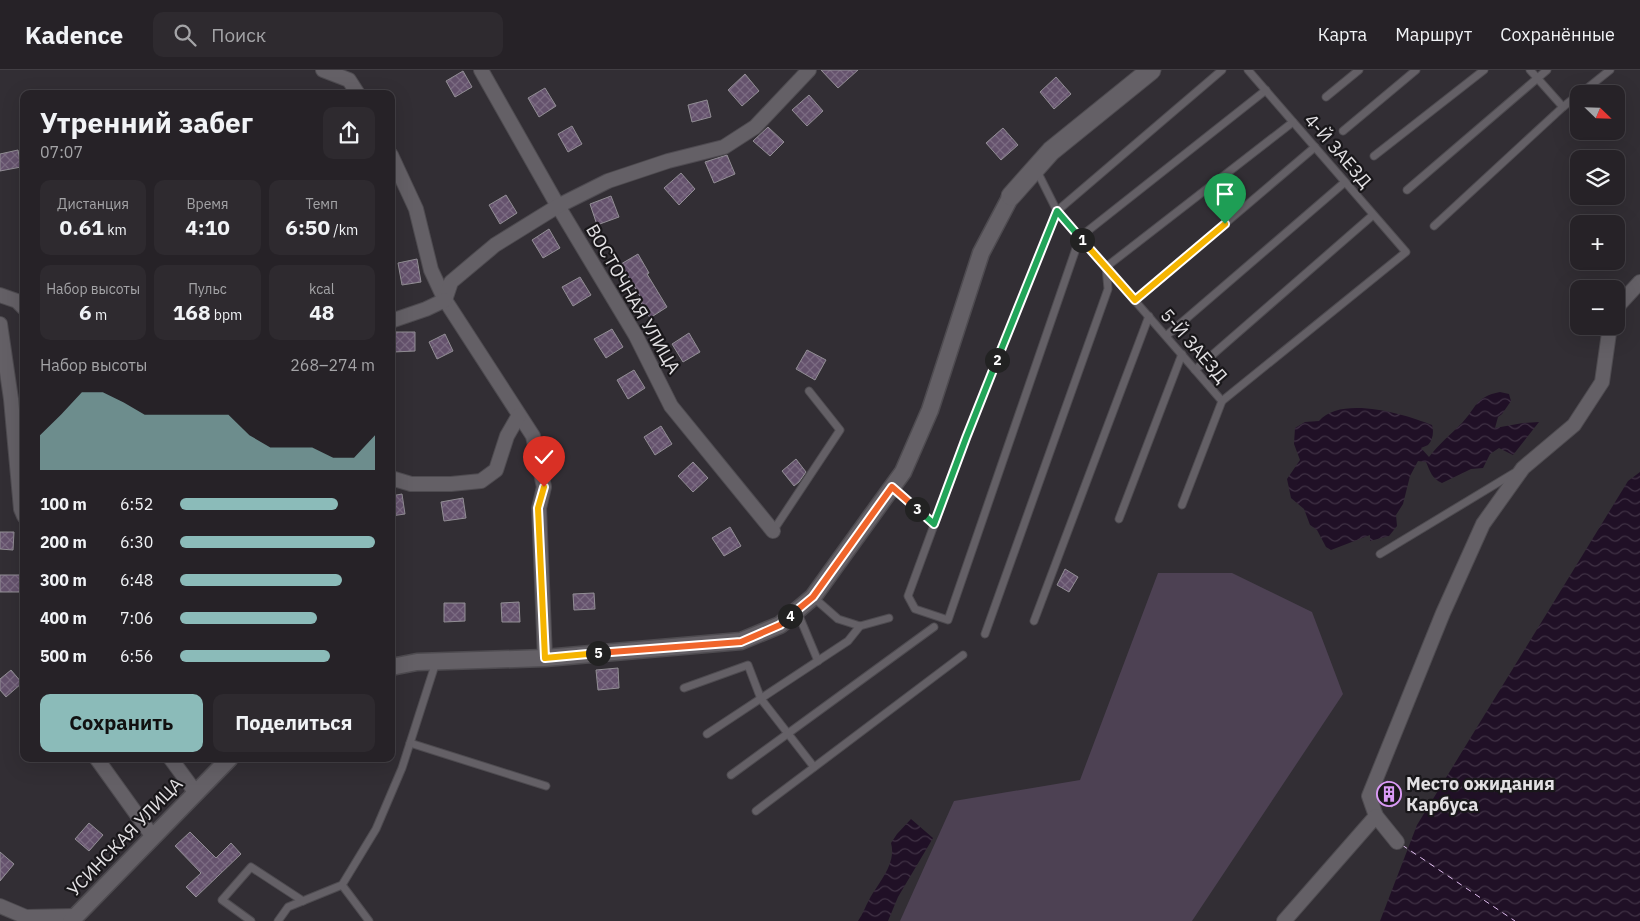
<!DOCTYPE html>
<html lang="ru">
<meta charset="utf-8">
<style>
body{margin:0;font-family:"IBM Plex Sans",sans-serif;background:#2e2a2f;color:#f1f3f6;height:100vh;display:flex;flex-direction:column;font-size:19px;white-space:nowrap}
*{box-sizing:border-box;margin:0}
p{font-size:16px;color:#a4a4a7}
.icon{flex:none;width:28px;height:28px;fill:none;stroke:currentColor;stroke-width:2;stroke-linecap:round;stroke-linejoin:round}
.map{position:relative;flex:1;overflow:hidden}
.sheet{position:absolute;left:20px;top:20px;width:375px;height:672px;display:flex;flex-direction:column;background:#262227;border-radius:10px;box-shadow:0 5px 20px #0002,0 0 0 1px #423f44}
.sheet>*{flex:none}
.needle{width:32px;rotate:113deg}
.buttons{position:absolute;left:1570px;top:15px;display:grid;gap:10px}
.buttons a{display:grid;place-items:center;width:55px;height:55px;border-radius:10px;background:#262227;box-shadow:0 5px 20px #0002,0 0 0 1px #423f44;font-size:25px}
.pin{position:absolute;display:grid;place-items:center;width:42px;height:42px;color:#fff;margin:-51px -21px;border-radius:50% 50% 50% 0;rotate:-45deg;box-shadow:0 0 5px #0007}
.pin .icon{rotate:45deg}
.km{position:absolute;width:25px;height:25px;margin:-12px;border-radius:50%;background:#222;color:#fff;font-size:14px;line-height:25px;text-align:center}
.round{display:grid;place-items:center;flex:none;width:52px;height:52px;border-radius:10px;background:#2e2a2f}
.head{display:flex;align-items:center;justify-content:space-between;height:85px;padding:0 20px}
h1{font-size:28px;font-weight:700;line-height:38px}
.figures{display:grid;grid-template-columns:repeat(3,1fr);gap:8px;height:85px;padding:5px 20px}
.figures div{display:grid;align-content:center;border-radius:10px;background:#2e2a2f;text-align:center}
.figures b{font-size:21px;font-weight:700}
.figures small{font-size:14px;font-weight:400}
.figures p{font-size:14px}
.chart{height:140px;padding:10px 20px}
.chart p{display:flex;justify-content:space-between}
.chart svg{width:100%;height:90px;margin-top:5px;fill:#8bbbb9;opacity:.7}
.primary-button{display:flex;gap:10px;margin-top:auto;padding:10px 20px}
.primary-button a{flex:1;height:58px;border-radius:10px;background:#8bbbb9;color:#111;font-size:20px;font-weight:700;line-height:58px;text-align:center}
.primary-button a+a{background:#2e2a2f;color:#f1f3f6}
ul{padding:0 20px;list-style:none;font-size:16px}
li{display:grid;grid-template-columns:80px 60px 1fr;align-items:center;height:38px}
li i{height:12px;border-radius:6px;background:#8bbbb9}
header{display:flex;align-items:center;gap:30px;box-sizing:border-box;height:70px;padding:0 25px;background:#262227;border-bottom:1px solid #423f44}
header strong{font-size:24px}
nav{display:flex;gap:28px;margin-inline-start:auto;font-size:18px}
.search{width:350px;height:45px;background:#2e2a2f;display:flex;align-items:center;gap:12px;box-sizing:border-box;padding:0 18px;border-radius:10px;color:#a4a4a7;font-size:19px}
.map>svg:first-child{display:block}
.pitch{fill:#4d4153}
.water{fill:url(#water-waves)}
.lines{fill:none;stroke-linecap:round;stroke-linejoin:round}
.ferry{stroke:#e1bef1;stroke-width:1;stroke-dasharray:6 5;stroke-linecap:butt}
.building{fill:url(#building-cross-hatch);stroke:#928e95}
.service-casing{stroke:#4e4b50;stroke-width:9}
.minor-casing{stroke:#4e4b50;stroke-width:16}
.tertiary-casing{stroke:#4e4b50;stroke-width:19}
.secondary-casing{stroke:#4e4b50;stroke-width:21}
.service{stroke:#646066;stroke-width:7}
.minor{stroke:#646066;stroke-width:14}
.tertiary{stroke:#646066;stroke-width:16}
.secondary{stroke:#646066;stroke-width:19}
.split-1-casing{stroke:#fff;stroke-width:10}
.split-2-casing{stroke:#fff;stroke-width:10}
.split-3-casing{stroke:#fff;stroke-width:10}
.split-4-casing{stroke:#fff;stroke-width:10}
.split-5-casing{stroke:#fff;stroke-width:10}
.split-6-casing{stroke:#fff;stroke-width:10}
.split-1{stroke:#f5b400;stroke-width:6}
.split-2{stroke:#22a559;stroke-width:6}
.split-3{stroke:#22a559;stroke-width:6}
.split-4{stroke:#f0652b;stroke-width:6}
.split-5{stroke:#f0652b;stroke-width:6}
.split-6{stroke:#f5b400;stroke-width:6}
.labels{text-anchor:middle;stroke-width:4.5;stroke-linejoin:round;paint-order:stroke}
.street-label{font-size:18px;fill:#e3e1e4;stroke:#19171a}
.poi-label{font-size:18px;font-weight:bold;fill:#e3e1e4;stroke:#19171a;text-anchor:start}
</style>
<header>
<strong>Kadence</strong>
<div class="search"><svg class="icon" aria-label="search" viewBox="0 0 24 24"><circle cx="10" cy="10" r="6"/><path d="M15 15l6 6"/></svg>Поиск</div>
<nav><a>Карта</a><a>Маршрут</a><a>Сохранённые</a></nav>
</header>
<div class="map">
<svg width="1640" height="851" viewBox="0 0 1640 851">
<defs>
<pattern id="water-waves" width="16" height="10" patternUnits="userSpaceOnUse" patternTransform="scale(1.25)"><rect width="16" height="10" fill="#201026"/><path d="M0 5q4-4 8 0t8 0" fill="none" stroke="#403245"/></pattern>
<pattern id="building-cross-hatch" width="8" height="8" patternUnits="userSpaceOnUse" patternTransform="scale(1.25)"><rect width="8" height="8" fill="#65526d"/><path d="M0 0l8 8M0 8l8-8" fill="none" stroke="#7b6b82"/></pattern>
</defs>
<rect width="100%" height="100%" fill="#322e34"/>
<path class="pitch" d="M1158,503H1232L1312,542L1343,624L1192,851H900L954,731L1080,710Z"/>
<g class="water">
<path d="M1500,322L1509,324L1511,331L1502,344L1498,347L1495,358L1523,353L1539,352L1513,385L1499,378L1490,384L1483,398L1471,399L1442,413C1432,409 1430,401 1426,392L1418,391L1410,406L1403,434L1396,445L1397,456L1389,466L1370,471V465L1331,480L1326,477L1317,460L1310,455L1304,439L1291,428L1287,409L1300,390L1294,374L1295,358L1305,352L1319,351C1341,325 1405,344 1432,355C1434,361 1433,370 1428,375C1426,376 1423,377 1421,378L1429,387C1439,374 1451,364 1462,353C1477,337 1475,327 1500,322Z"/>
<path d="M1640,402V851H1380L1417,755L1628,411Z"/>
<path d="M911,749L933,768L898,827L888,851H858C863,844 865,837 869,830C878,813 897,794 891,773L897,764Z"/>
</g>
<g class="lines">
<path class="ferry" d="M1402,775L1515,851"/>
</g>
<g class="building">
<path d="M821,0H858L838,18Z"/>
<path d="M463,1L472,17L455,27L446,11Z"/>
<path d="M745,4L759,21L742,36L728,20Z"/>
<path d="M1056,7L1071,24L1054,39L1040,22Z"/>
<path d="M545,18L556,36L539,47L528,28Z"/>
<path d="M809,25L823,41L807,56L792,40Z"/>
<path d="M707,30L711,47L692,52L688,35Z"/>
<path d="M572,56L582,74L568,82L558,64Z"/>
<path d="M768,57L784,72L770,86L753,71Z"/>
<path d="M1003,58L1018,75L1001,90L986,73Z"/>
<path d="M18,80L21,97L0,101V84Z"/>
<path d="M727,85L735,104L714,113L705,92Z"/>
<path d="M681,103L695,119L679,135L664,118Z"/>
<path d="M506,125L517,143L500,154L489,135Z"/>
<path d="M611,126L619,147L597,155L590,134Z"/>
<path d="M549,159L560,178L543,188L532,170Z"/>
<path d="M638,184L649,203L647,204L667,237L650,248L639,229L641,228L621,194Z"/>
<path d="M417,189L421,212L402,215L398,193Z"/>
<path d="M580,207L591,225L573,236L562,217Z"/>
<path d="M612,259L623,277L606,288L594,269Z"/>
<path d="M392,262H415V281L393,282Z"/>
<path d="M689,263L700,282L683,292L672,274Z"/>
<path d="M445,264L453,281L437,289L429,272Z"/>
<path d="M807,280L826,290L815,310L796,299Z"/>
<path d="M634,300L645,318L628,329L617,310Z"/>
<path d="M661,356L672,374L655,385L644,367Z"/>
<path d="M796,389L806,402L799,412L794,416L782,401Z"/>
<path d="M693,392L708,408L693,422L678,406Z"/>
<path d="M402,424L405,444L391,446V426Z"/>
<path d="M463,428L466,448L444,451L441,432Z"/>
<path d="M730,457L741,476L724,486L712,468Z"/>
<path d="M0,462H14L13,480L0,479Z"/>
<path d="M1065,499L1078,507L1069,522L1057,515Z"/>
<rect x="0" y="505" width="21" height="17"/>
<path d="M594,523L595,539L574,540L573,524Z"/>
<path d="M519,532L520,552H502L501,533Z"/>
<path d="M444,533H465V551L444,552Z"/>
<path d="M618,598L619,618L598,620L596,600Z"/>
<path d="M11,600L22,613L6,627L0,620V609Z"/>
<path d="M1387,711L1401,719L1392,737L1380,731L1378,727Z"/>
<path d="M89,753L103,765L89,781L75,769Z"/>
<path d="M190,762L216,788L231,773L241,784L196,827L186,817L201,803L175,776Z"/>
<path d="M0,782L14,794L0,811Z"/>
</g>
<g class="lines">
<defs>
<g id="service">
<path d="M1222,0L1057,141L966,368L908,526L915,539L948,550L1080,167L1266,20"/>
<path d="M1530,0L1563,37"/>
<path d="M1580,24L1610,0"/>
<path d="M1326,27L1359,0"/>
<path d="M1343,61L1416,0"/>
<path d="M1374,86L1484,0"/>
<path d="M1037,101L1057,141L1222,331"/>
<path d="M1407,120L1547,0"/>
<path d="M1434,156L1563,37L1579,24"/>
<path d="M1135,230L1315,77"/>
<path d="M1166,266L1345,112"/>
<path d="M1195,300L1373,145"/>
<path d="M893,417L934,454"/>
<path d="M1182,435L1222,331L1406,182L1248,0"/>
<path d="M1119,449L1182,284"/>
<path d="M773,461L840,360L809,321"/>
<path d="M1380,484L1514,403"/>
<path d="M813,527L838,549L860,556L889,548"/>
<path d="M797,541L818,591"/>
<path d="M1034,551L1149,246"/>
<path d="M985,564L1108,219L1106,197L1293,52"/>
<path d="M684,618L748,595L761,629L814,697"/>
<path d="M707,664L848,571L860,556"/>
<path d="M410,673L546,716"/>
<path d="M731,705L934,557"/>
<path d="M756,741L963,585"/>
<path d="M342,815L369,851"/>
<path d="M251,851L222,830L251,797L303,831"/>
<path d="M278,851L288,837L342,815L376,759L402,698L436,592"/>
</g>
<g id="minor">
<path d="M323,0L349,10L358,24"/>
<path d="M481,0L558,136L636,266L671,336L773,461"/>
<path d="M391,85L416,139L431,200L445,230L533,366L544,417L539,438L545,588"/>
<path d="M0,225L17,231L24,238"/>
<path d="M445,230L451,212L495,175L558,136L608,111L668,91L724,77L755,57L809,0"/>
<path d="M1616,238L1640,212"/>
<path d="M391,251L426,239L445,230"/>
<path d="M0,254L11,329L21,439L24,446"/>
<path d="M391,408L411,414H451L481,411L496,400L507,366L519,345"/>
<path d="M97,689L153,767"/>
<path d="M171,689L196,723"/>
<path d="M1397,772L1376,746L1369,726L1443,543L1483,454L1523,398L1574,355L1602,312L1610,256"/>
<path d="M0,836L26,847L76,846"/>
<path d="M1284,851L1376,746"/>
</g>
<g id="tertiary">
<path d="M391,597L417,592L545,588L741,571L780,555L813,527L903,402L930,340L981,183L1011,126"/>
<path d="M71,851L229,689"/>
</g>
<path id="secondary" d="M1011,126L1051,81L1151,0"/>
</defs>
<use href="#service" class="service-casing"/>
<use href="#minor" class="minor-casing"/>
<use href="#tertiary" class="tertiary-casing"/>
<use href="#secondary" class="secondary-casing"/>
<use href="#service" class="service"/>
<use href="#minor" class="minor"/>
<use href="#tertiary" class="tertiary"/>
<use href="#secondary" class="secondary"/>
</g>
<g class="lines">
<defs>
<path id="split-1" d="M1082,170L1135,230L1225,154"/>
<path id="split-2" d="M997,290L1057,141L1082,170"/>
<path id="split-3" d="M917,439L934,454L966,368L997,290"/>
<path id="split-4" d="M790,546L813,527L892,417L917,439"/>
<path id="split-5" d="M598,583L741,572L780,555L790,546"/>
<path id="split-6" d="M544,417L538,438L545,588L598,583"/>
</defs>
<use href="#split-1" class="split-1-casing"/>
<use href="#split-2" class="split-2-casing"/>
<use href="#split-3" class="split-3-casing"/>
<use href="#split-4" class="split-4-casing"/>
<use href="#split-5" class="split-5-casing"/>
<use href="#split-6" class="split-6-casing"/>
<use href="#split-1" class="split-1"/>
<use href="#split-2" class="split-2"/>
<use href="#split-3" class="split-3"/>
<use href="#split-4" class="split-4"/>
<use href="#split-5" class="split-5"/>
<use href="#split-6" class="split-6"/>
</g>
<defs>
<symbol id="building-ring" viewBox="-11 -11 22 22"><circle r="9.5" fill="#19171a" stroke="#da9af6" stroke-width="1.5"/><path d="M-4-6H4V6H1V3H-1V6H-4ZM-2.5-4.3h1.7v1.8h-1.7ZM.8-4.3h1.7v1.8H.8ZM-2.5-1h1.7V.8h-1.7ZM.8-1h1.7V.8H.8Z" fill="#da9af6"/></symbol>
</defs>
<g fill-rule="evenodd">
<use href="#building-ring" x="1375" y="710" width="28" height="28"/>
</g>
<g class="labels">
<g class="street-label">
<text transform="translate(1338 81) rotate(49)" y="6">4-Й ЗАЕЗД</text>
<text transform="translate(633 229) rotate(60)" y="6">ВОСТОЧНАЯ УЛИЦА</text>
<text transform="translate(1194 276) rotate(49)" y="6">5-Й ЗАЕЗД</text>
<text transform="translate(125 767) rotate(-46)" y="6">УСИНСКАЯ УЛИЦА</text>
</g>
<g class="poi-label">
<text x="1406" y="720">Место ожидания<tspan x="1406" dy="21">Карбуса</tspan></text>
</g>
</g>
</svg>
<div class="buttons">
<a><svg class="needle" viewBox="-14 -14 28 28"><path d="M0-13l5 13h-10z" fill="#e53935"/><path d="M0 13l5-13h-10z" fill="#a4a4a7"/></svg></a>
<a><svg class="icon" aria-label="layers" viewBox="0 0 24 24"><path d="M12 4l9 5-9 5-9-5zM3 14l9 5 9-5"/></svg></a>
<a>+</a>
<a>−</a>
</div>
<div class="pin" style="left:1225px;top:154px;background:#1e9e55"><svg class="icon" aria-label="arrive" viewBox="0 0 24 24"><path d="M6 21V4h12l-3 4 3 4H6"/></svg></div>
<div class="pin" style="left:544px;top:417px;background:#d93025"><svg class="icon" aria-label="check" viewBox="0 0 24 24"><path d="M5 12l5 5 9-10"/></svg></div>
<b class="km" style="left:1082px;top:170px">1</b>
<b class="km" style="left:997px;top:290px">2</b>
<b class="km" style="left:917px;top:439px">3</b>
<b class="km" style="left:790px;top:546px">4</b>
<b class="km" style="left:598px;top:583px">5</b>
<section class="sheet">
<div class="head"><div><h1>Утренний забег</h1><p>07:07</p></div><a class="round"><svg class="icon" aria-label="share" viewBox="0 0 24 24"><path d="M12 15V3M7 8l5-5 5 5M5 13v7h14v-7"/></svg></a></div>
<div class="figures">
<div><p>Дистанция</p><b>0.61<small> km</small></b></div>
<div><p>Время</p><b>4:10</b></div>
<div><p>Темп</p><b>6:50<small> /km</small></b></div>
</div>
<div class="figures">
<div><p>Набор высоты</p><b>6<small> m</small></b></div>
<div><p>Пульс</p><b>168<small> bpm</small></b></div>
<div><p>kcal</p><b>48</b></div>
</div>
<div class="chart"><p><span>Набор высоты</span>268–274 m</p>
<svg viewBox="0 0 160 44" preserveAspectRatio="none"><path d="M0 44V27L10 17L20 6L30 6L40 11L50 17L60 17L70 17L80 17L90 17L100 27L110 33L120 33L130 33L140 38L150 38L160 27V44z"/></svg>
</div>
<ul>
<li><b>100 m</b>6:52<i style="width:81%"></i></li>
<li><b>200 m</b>6:30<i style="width:100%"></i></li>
<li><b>300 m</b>6:48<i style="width:83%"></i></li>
<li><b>400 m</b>7:06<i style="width:70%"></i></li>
<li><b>500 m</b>6:56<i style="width:77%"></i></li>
</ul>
<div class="primary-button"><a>Сохранить</a><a>Поделиться</a></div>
</section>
</div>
